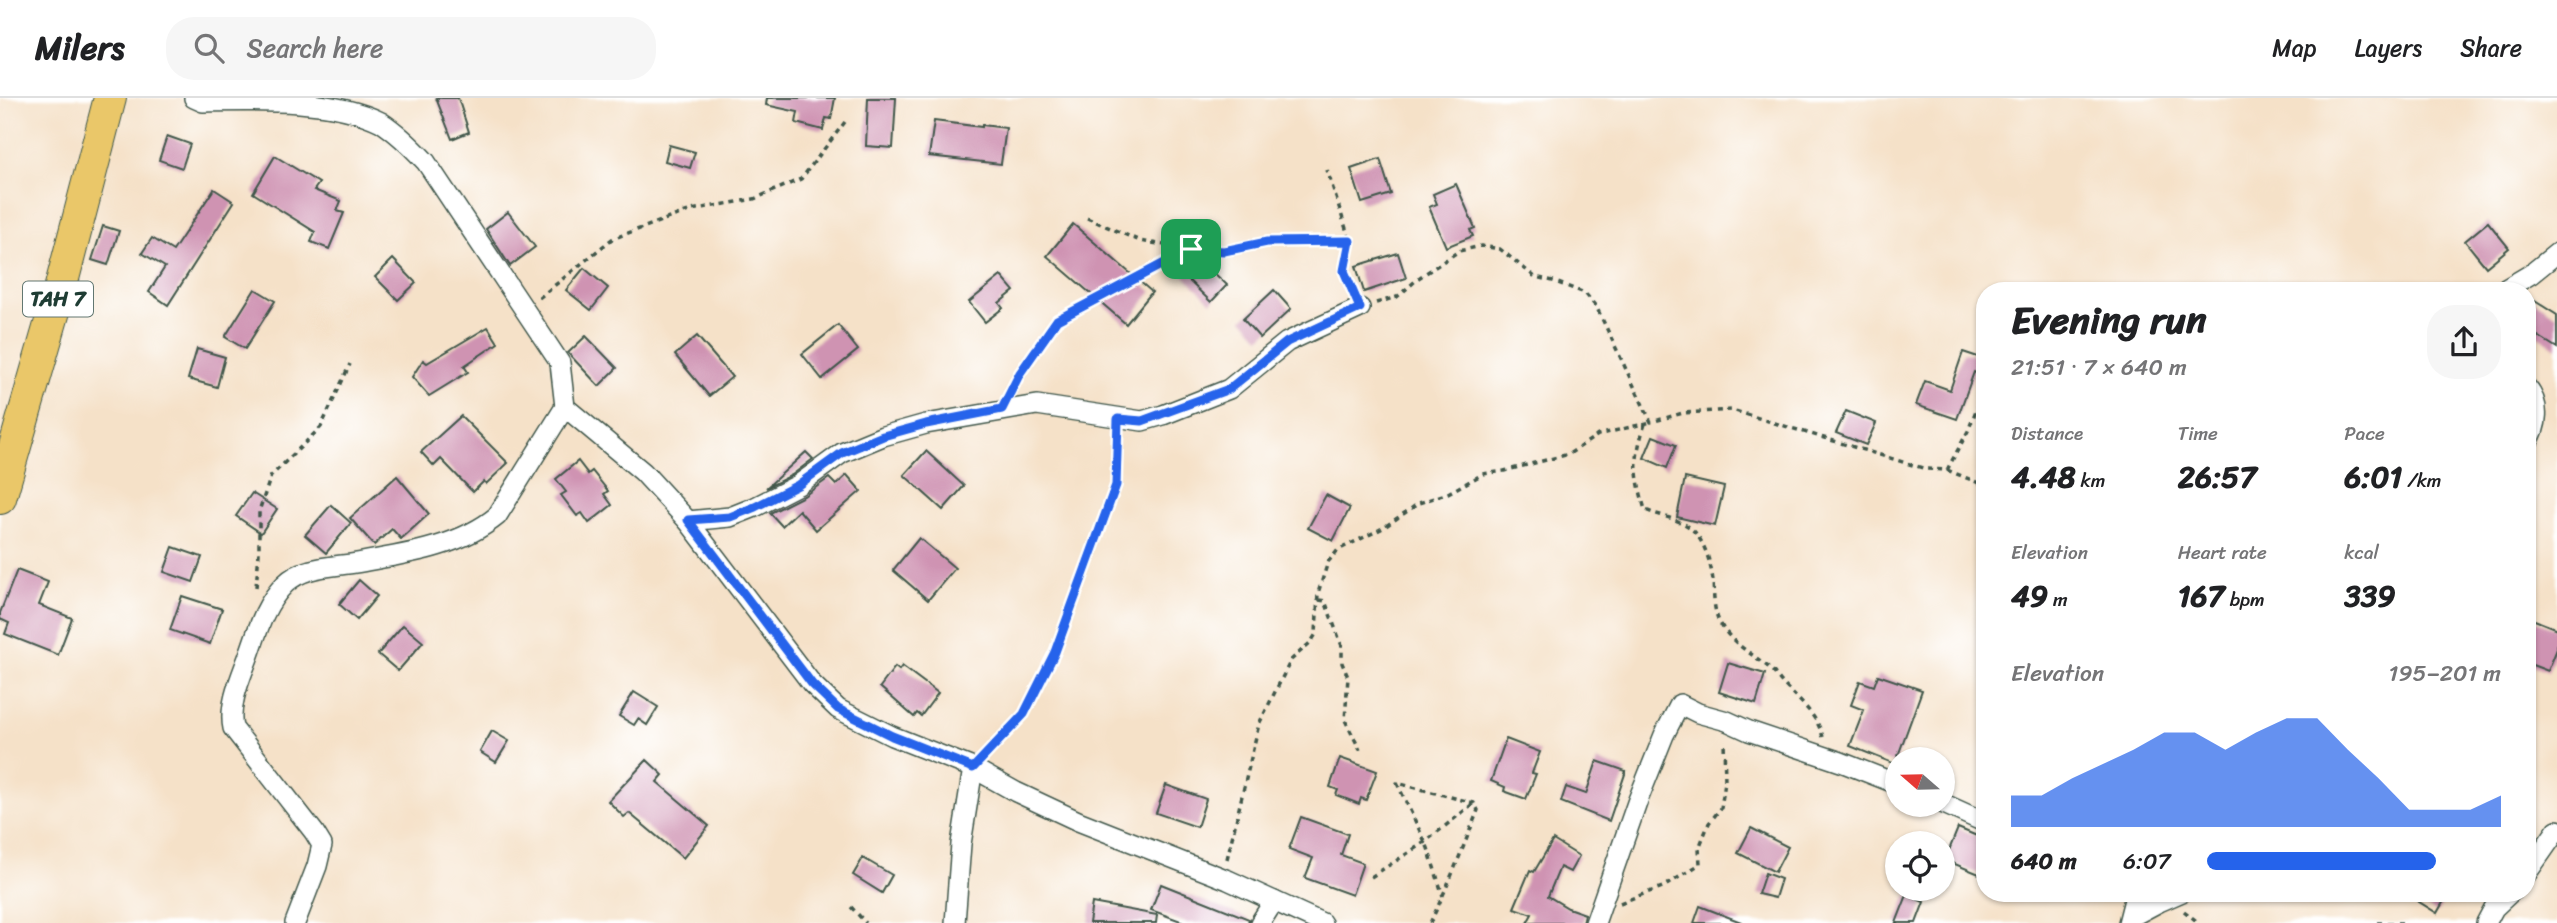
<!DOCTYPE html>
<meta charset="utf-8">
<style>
body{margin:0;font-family:Sriracha,sans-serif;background:#f6f6f6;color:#202124;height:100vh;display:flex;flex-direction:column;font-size:26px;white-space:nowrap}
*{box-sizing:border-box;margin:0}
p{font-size:23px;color:#757577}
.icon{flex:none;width:38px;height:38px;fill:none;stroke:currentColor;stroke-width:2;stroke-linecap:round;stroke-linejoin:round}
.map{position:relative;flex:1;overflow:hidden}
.sheet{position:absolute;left:1976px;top:184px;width:560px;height:620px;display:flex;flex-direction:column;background:#fff;border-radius:28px;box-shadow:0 2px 5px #0004}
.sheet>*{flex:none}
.needle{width:46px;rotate:290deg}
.controls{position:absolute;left:1885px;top:649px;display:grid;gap:14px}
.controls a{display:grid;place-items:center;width:70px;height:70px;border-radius:50%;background:#fff;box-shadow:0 2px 5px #0004;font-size:35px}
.pin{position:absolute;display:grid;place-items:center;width:60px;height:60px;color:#fff;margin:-30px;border-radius:14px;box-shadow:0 4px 10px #0006}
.round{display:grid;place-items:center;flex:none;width:74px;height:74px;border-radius:28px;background:#f6f6f6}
.summary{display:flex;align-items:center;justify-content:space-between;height:119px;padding:0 35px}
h1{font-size:38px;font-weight:800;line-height:52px}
.metrics{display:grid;grid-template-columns:repeat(3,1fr);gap:10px;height:119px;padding:7px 35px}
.metrics div{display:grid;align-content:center}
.metrics b{font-size:30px;font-weight:800}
.metrics small{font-size:19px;font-weight:400}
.metrics p{font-size:19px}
.chart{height:196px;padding:14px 35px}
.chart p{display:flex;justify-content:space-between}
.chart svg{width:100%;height:126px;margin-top:7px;fill:#2563eb;opacity:.7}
ul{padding:0 35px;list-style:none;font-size:23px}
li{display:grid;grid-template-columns:112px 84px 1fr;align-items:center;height:52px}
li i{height:18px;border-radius:9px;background:#2563eb}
header{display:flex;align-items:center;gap:42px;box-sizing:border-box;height:98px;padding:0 35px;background:#fff;border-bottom:2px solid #e0e0e0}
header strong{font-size:33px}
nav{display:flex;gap:38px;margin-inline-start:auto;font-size:24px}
.search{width:490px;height:63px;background:#f6f6f6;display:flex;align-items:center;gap:18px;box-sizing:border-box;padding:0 24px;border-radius:28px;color:#757577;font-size:26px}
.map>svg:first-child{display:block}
.building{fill:#cf93b2}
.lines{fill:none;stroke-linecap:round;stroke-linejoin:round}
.minor-casing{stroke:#3f564a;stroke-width:22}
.trunk-casing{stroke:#3f564a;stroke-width:34}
.path{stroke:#3f564a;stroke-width:3.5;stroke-dasharray:5 5;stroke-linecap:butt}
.minor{stroke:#fff;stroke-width:19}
.trunk{stroke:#eac769;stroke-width:32}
.route-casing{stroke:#fff;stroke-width:14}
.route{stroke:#2563eb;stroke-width:9}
.labels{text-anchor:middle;stroke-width:6;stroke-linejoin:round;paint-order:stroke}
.shield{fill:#fff;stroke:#627771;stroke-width:2}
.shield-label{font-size:21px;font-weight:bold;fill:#1f3d34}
</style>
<header>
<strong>Milers</strong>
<div class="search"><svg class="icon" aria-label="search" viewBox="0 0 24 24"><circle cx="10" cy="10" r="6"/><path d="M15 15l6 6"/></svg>Search here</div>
<nav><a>Map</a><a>Layers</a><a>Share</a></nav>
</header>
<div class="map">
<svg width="2557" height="825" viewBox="0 0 2557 825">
<rect width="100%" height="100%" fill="#fff"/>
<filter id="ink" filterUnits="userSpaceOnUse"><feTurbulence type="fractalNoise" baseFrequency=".0143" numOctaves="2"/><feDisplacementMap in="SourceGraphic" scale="14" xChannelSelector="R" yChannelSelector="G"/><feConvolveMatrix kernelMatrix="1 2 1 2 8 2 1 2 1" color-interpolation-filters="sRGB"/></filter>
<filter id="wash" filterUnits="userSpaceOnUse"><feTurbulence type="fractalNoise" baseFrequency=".00686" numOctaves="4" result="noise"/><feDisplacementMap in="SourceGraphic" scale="28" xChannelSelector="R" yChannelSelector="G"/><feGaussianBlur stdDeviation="1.57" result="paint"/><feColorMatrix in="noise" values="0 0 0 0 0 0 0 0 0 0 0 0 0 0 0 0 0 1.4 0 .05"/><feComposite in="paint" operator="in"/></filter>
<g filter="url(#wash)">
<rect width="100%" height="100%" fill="#f5e1c8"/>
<g id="blocks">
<g class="building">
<path d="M436,0H458L469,34L452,41Z"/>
<path d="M767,0H835L831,21L826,20L823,32L796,25L798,14L766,7Z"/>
<path d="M868,0H896L893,50L866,48Z"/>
<path d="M934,23L982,29V27L1006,30L1001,66L929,58Z"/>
<path d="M167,38L190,46L182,70L159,62Z"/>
<path d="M669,47L695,54L690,70L665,63Z"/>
<path d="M275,58L319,85L314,92L341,103L337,113L344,115L329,151L311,144L315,134L253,95Z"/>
<path d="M1380,61L1391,96L1362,105L1351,71Z"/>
<path d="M1456,86L1475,130L1470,132L1473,138L1446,149L1429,109L1437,106L1433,96Z"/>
<path d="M214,91L234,104L168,207L149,194L165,169L142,155L152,140L173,153Z"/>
<path d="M508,114L535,149L510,168L486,131Z"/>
<path d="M2488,124L2509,150L2486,169L2465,143Z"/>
<path d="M1073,126L1152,194L1126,226L1047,158Z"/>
<path d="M103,128L119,133L108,167L92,162Z"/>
<path d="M1398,155L1406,180L1364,194L1356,168Z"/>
<path d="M1198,160L1227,187L1211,204L1183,177Z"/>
<path d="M393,161L416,185L398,202L375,179Z"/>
<path d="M584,170L608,190L591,212L566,192Z"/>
<path d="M1001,178L1014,193L999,205L1003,210L985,224L969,204Z"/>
<path d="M255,191L275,203L245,251L225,239Z"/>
<path d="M1274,192L1291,211L1260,240L1243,221Z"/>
<path d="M2527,198L2557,217V250L2527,231Z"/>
<path d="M838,227L858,252L822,281L802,256Z"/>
<path d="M488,229L498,245L464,268L468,274L429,298L412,279L423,262L427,265Z"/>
<path d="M586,238L617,270L599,288L568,255Z"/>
<path d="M697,238L732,279L709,298L675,257Z"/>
<path d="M197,251L225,259L217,289L188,281Z"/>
<path d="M1963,254L1984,261V278L1974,274L1957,321L1916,307L1925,283L1950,292Z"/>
<path d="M1846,313L1876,325L1866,347L1836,335Z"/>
<path d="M461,318L508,365L486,386L484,383L473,394L441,361L434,368L421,354Z"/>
<path d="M1653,338L1676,347L1667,370L1644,360Z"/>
<path d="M926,353L964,388L943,412L904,377Z"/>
<path d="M806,354L813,361L792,377L766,390Z"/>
<path d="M578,363L588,376L592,373L608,393L604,396L612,407L589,425L582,415L577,418L561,397L566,394L556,381Z"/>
<path d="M847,377L861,393L816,432L799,412L782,428L770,415L804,398L829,380L836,387Z"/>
<path d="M397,378L429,416L401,441L392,431L374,447L350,420Z"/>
<path d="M1685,380L1724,389L1715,428L1677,419Z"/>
<path d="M252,395L277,411L261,435L236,418Z"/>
<path d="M1326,397L1350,410L1333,443L1308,430Z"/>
<path d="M331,407L351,425L326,455L305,437Z"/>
<path d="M919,440L955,470L928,502L893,472Z"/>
<path d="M173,449L202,459L193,484L164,474Z"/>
<path d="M17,472L48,484L39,507L72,520L58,557L5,536L9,525L0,521V515Z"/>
<path d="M359,482L377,498L357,522L339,506Z"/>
<path d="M182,498L222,511L210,546L170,532Z"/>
<path d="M2527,519L2557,531V551L2548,573L2527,565Z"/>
<path d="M403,527L423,544L398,573L378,556Z"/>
<path d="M1728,565L1765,576L1756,606L1719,594Z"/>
<path d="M902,568L938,595L921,618L917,615L914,619L880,589L895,569L899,572Z"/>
<path d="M1878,577L1922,592L1895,666L1850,648L1864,612L1851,607L1860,583L1874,588Z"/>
<path d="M634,594L658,609L647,627L638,621L634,627L619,618Z"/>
<path d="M492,633L509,643L496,664L480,654Z"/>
<path d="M1506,641L1540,654L1532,675L1536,676L1526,701L1504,693L1505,689L1491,683Z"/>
<path d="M1340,660L1377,673L1366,702L1361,700L1359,706L1336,697L1338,692L1330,689Z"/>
<path d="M647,662L663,677L657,684L709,728L683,760L629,715L624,719L608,703Z"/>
<path d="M1597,663L1626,673L1609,723L1561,704L1566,689L1586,696Z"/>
<path d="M1166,687L1206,701L1197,729L1156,715Z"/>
<path d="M1301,719L1348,736L1341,757L1363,765L1352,797L1305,780L1313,760L1289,751Z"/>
<path d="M1751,730L1788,749L1775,774L1738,755Z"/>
<path d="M1958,730L1984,741V778L1945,762Z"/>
<path d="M1553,742L1579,758L1570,774L1560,769L1548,798L1568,810L1585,816L1583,825H1527L1532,816L1514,810L1530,772L1534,774Z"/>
<path d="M863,760L892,777L882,795L853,777Z"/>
<path d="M1765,775L1781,781L1775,800L1758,796Z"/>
<path d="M1161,786L1249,821L1248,825H1186L1151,812Z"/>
<path d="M2403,794H2449L2437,815Z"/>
<path d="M1907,797L1924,804L1916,825H1896Z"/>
<path d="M1092,805L1157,817L1156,825H1089Z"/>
<path d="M1700,808L1741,824V825H1694Z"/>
</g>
</g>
</g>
<g filter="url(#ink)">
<use href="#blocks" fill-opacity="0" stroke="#3f564a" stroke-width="2"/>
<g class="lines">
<defs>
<g id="minor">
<path d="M194,0L203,4C257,3 333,0 381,24C398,35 412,49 426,64L560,265L565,309L643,374L688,423L812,586L838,611L892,638L973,670L1016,694L1078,723L1228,782L1322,825"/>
<path d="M2504,192L2531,176L2557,155"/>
<path d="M2527,290C2541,306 2538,329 2527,345"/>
<path d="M688,423L730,419L755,409L798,387L842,355L883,338L926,326L1037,307L1142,323L1163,317L1229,291L1287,244L1360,210"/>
<path d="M1942,705L1984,724"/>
<path d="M2527,775L2557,732"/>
<path d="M2131,819L2159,804L2182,794"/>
<path d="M295,825L317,768L322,747L314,734L233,630C228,607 241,579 249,557C258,531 265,506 285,486C303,468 332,469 356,465C404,456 458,450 497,418L565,309"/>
<path d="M955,825L961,746L973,670"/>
<path d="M1260,825L1274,803"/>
<path d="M1595,825L1638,702L1664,637L1680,606L1698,615L1727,623L1749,633L1841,664L1897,686"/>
<path d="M2128,825L2136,794"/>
<path d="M2486,825L2494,810L2511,794"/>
</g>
<path id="trunk" d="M0,400L60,192L110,0"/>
</defs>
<use href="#minor" class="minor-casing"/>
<use href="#trunk" class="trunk-casing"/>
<g class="path">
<path d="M1087,120L1140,143L1189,151"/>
<path d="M1350,143L1344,173L1351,194"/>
<path d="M539,200L612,141L691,112L754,101L801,81L845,24"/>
<path d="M1376,205L1397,199L1420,179L1459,153L1481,148L1500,151L1535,179L1553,183L1585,195L1597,210L1651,324L1683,315L1732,312L1926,371L1947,372L1984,387"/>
<path d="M1010,294L1020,275L1057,222L1191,151L1224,153L1267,144L1350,143L1327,72"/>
<path d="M1645,326C1633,363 1635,375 1645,412C1658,417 1674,420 1686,427C1703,436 1711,465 1713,483C1714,497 1713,512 1720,525C1731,545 1750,554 1767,568C1774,573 1779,582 1785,588C1801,605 1816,615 1823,639"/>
<path d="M1947,372L1968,333L1984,292"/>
<path d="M256,489L259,455V413L271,378L321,329L350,266"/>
<path d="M1319,502L1325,503L1342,548V565L1348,579L1345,622L1360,652"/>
<path d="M987,656L1024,616L1055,554L1116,387L1118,339"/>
<path d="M1227,761L1259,626L1291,562L1311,544L1316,536L1318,495L1328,464L1338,452L1383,430L1419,405L1448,395L1483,376L1504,373L1569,356L1598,337L1651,324"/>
<path d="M1371,779L1425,744L1474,705"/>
<path d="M1620,805L1665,788L1700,766L1699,750L1709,725L1721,710L1725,684L1724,642"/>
<path d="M851,809L866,825"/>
<path d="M2184,813L2199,825"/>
<path d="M1430,825C1448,788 1463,750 1478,712L1474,705L1397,685L1428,750L1443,798"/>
<path d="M2377,825H2402"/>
</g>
<use href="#minor" class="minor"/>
<use href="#trunk" class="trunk"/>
</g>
</g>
<g class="lines" filter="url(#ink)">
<defs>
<path id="route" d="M1350,143L1344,173L1360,210L1287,244L1229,291L1142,323L1118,321L1116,387L1055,554L1024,616L973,670L892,638L838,611L812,586L688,422L730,419L755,409L798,387L842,355L883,338L926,326L1002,311L1020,275L1057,222L1191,151L1224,153L1267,144Z"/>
</defs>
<use href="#route" class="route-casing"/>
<use href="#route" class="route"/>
</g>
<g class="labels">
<rect class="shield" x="23" y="183.5" width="70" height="35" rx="5"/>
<g class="shield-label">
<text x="58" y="208">TAH 7</text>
</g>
</g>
</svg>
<div class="controls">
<a><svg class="needle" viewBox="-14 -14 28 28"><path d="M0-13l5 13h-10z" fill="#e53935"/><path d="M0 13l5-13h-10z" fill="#757577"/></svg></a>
<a><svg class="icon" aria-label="locate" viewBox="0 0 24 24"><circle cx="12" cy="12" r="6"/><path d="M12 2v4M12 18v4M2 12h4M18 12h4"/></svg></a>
</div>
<div class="pin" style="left:1191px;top:151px;background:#1e9e55"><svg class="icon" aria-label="arrive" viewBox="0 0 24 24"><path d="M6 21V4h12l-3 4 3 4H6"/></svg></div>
<section class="sheet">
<div class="summary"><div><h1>Evening run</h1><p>21:51 · 7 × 640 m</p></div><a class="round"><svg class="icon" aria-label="share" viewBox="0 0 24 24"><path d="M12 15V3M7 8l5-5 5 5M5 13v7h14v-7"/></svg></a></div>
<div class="metrics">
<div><p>Distance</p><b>4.48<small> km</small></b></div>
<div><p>Time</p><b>26:57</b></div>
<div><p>Pace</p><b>6:01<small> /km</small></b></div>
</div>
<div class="metrics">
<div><p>Elevation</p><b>49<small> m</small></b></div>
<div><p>Heart rate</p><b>167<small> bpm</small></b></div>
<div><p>kcal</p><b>339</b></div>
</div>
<div class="chart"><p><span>Elevation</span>195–201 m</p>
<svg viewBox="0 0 160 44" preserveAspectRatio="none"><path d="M0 44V33L10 33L20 27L30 22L40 17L50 11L60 11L70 17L80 11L90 6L100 6L110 17L120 27L130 38L140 38L150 38L160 33V44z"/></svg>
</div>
<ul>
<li><b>640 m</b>6:07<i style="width:78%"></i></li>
</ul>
</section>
</div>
